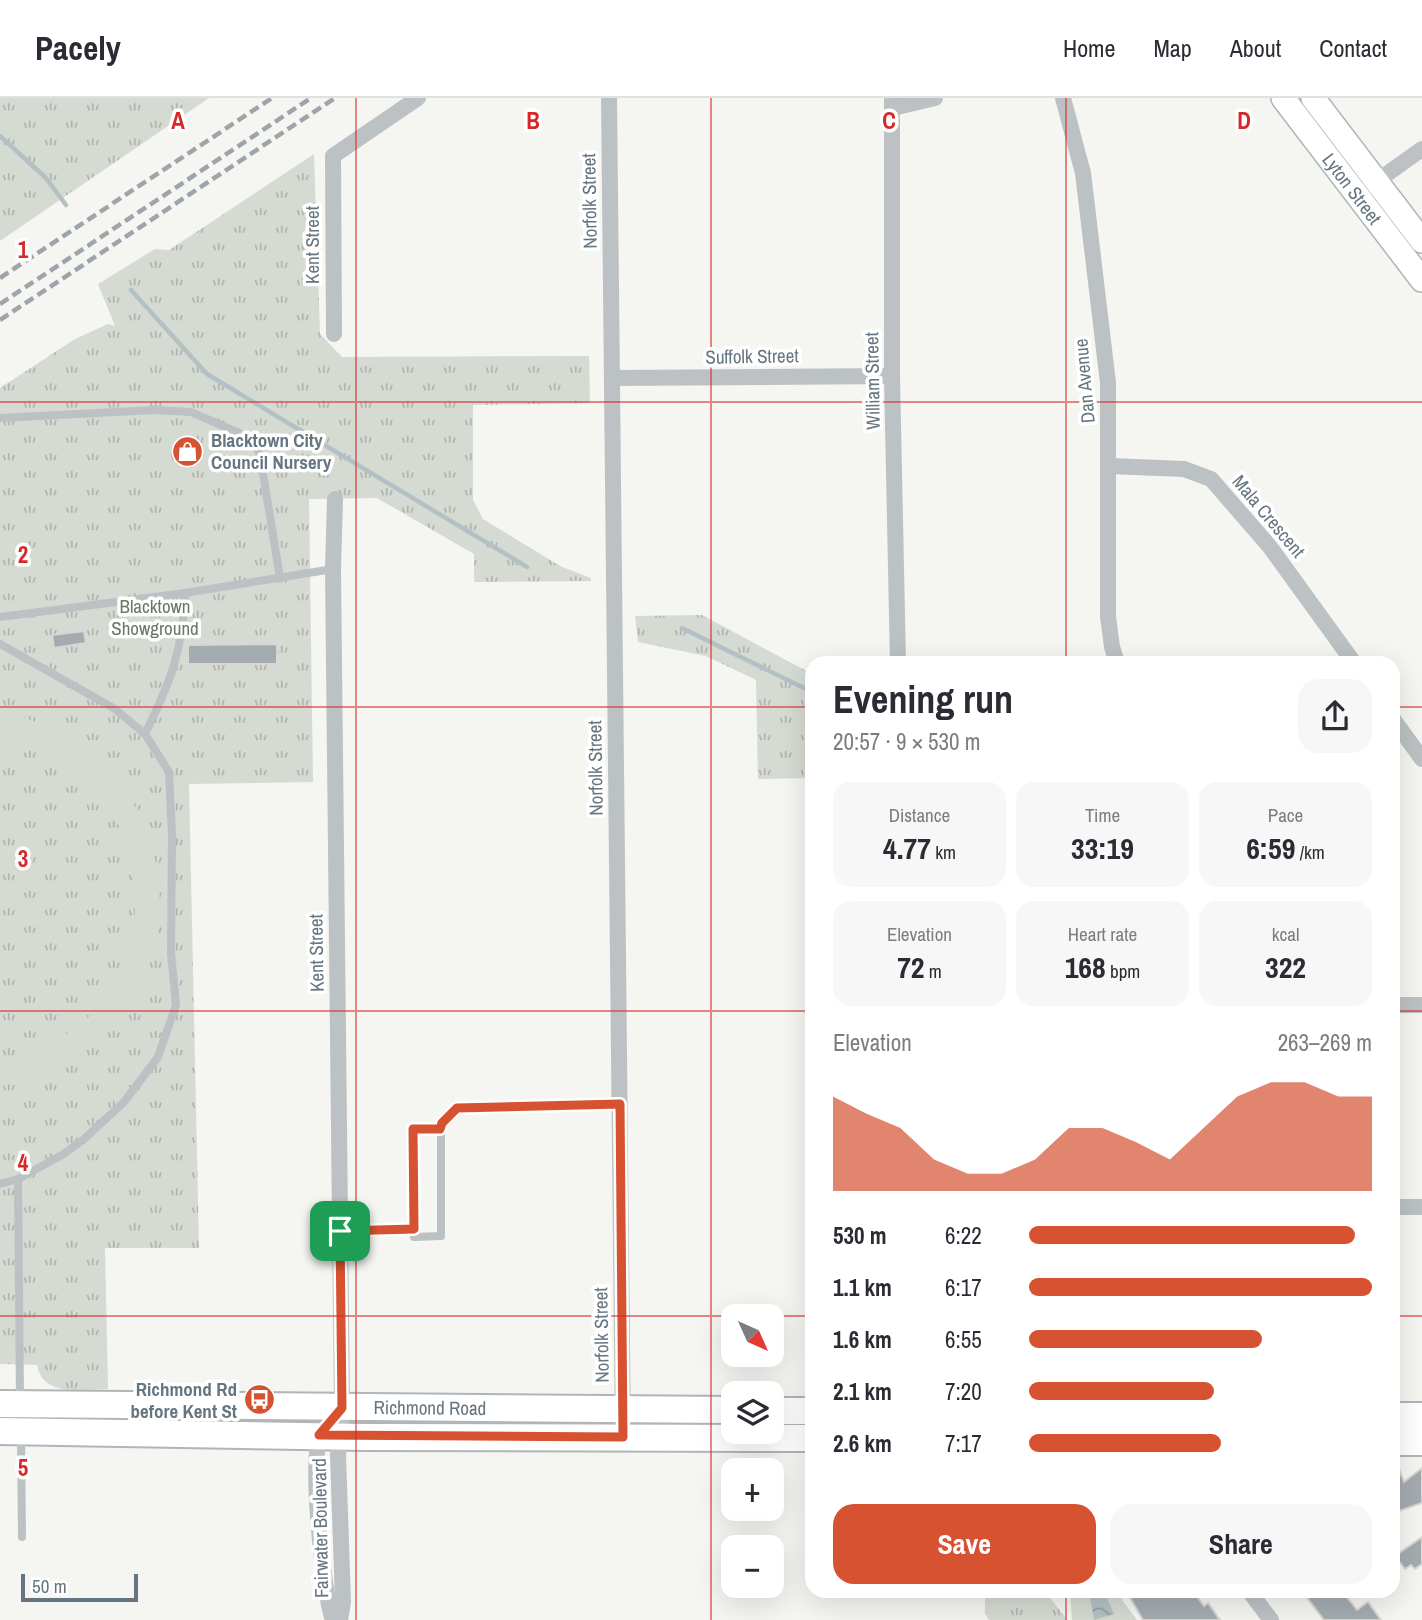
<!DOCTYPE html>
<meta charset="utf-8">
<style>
body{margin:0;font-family:"Archivo Narrow",sans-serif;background:#f7f7f7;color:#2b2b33;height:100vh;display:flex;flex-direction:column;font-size:26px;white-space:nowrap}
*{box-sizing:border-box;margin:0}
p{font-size:23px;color:#7c7c81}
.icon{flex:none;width:38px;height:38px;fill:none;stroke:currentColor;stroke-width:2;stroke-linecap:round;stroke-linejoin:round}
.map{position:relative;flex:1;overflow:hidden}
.panel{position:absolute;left:805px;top:558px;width:595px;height:942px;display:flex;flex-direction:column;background:#fff;border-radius:21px;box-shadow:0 7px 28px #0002}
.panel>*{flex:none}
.needle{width:46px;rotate:135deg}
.controls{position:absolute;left:721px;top:1206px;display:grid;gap:14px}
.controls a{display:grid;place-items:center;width:63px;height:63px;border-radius:14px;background:#fff;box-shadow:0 7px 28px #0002;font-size:35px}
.scale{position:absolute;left:21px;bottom:18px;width:117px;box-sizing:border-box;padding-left:7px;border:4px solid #667681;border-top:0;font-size:19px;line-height:24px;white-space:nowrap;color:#667681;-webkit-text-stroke:5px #fff;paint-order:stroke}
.pin{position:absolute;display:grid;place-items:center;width:60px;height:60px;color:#fff;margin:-30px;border-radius:14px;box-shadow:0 4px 10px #0006}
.round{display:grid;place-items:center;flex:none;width:74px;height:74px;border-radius:21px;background:#f7f7f7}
.headline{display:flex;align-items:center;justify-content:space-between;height:119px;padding:0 28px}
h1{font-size:38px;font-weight:800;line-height:52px}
.metrics{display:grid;grid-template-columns:repeat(3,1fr);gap:10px;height:119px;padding:7px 28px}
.metrics div{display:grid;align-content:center;border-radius:18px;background:#f7f7f7;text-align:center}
.metrics b{font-size:30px;font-weight:800}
.metrics small{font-size:19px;font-weight:400}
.metrics p{font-size:19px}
.chart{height:196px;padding:14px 28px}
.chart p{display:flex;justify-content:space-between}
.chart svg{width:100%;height:126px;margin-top:7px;fill:#d65231;opacity:.7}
.cta{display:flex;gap:14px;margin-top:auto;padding:14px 28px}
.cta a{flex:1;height:80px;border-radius:21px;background:#d65231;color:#fff;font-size:28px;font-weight:800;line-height:80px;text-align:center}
.cta a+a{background:#f7f7f7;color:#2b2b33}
ul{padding:0 28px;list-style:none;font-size:23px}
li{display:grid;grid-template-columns:112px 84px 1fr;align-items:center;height:52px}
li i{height:18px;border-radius:9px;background:#d65231}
header{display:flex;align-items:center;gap:42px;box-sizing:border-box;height:98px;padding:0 35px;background:#fff;border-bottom:2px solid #e1e1e2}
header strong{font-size:33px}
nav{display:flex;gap:38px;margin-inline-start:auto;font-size:24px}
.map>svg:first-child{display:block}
.park{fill:url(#park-tufts)}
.pitch{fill:#d5dad2}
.water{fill:url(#water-waves)}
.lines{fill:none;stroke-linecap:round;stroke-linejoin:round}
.stream{stroke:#b4c1c4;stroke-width:4.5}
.building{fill:#a4acb1;stroke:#d7d7d5;stroke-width:2}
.secondary-casing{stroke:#afb5b9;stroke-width:26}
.primary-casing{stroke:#b0b5b8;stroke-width:30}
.lane{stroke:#bcc1c4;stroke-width:8}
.street{stroke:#bcc1c4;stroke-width:16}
.secondary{stroke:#fff;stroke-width:23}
.primary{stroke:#fff;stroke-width:26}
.rail{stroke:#9ea5aa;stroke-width:4.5;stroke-dasharray:10 5;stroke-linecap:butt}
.route-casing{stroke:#fff;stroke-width:14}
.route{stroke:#d65231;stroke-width:9}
.grid{fill:none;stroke:#d62828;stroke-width:2;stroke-opacity:0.55}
.labels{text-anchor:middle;stroke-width:7;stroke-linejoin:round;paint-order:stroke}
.street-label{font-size:19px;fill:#667681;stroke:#fff}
.poi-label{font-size:19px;font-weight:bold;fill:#667681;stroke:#fff;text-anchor:start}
.park-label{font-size:19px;fill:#697965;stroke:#fff}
.grid-label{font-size:23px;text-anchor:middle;font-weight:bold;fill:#d62828;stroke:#fff;stroke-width:7;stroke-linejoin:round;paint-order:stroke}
</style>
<header>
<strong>Pacely</strong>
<nav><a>Home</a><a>Map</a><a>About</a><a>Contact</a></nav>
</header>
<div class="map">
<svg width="1422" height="1522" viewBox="0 0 1422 1522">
<defs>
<pattern id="park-tufts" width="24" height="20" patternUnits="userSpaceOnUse" patternTransform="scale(1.75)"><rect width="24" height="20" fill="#d5dad2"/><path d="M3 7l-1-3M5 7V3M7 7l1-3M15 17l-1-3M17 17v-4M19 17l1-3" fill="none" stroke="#b1b5b0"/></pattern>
<pattern id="water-waves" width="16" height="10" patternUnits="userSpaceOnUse" patternTransform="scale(1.75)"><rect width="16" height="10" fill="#b4c1c4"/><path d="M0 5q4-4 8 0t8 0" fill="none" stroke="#96a1a5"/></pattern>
</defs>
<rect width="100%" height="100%" fill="#f5f5f2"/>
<g class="park">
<path d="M0,0H209L0,143Z"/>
<path d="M314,56L320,236L342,259L589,258L590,305L473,307V402L483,421L560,468L591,480V483L474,484V456L377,400L309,401L313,684L189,686L199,1150H105L108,1291C83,1291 43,1300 37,1267L0,1266V290L75,241L108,226L115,228L98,186L155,151L169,152Z"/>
<path d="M702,517L812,576V680L758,681L756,582L706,558L638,544L635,518Z"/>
<path d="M985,1493H1045L1067,1522H989L985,1516Z"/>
<path d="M1070,1493H1121L1122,1502L1137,1522H1072Z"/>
</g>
<path class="pitch" d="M0,613C46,623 92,649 121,687C174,755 173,860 115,925C85,959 43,977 0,989V965C39,955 83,933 106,898C133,856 142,809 130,761C128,753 127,743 123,735C117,723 106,711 98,701C67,664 47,652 0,642Z"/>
<path class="water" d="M1089,1493H1104L1114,1516L1094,1522Z"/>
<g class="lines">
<g class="stream">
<path d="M0,38L46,80L66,107"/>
<path d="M131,192L207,276L527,469"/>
<path d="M682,530L812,594"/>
</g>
</g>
<g class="building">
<path d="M84,533L86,545L54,550L52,537Z"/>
<path d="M277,546V566H188V547Z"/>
<path d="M1393,1360H1395L1404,1384L1422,1370V1405L1393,1415Z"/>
<path d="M1422,1439V1466L1415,1471L1411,1467L1405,1471L1395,1458Z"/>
<path d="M1126,1493H1193L1204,1508L1208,1505L1220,1522H1143Z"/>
<path d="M1302,1493H1342L1357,1512L1368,1504L1381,1522H1324Z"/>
</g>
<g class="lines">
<defs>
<g id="secondary">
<path id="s1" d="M1283,0L1422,182"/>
<path d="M1313,0L1422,143"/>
</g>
<g id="primary">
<path id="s2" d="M0,1306L733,1312"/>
<path d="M772,1313H812"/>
<path d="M1393,1318H1422"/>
<path d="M0,1333L365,1339L812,1340"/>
<path d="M1393,1344H1422"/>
</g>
</defs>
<use href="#secondary" class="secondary-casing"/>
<use href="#primary" class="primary-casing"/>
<g class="lane">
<path d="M0,320L155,312L191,314L246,338L255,346L260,357L280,480"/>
<path d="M0,519L185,495L333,471"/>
<path d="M0,546L115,611L145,636L169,674L172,737L171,855L176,907L158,959L124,1004L83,1042L62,1057L18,1081L20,1302"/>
<path d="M145,636C170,585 183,553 185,495"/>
<path d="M440,1031H413L414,1139L441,1138V1027L454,1012L620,1006"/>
<path d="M0,1086L18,1081"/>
<path d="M340,1134L414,1131"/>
<path d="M21,1336L22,1439"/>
</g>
<g class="street">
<path d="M609,0L623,1339"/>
<path d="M892,0V278L898,565"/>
<path d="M1063,0L1083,75L1108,285V518L1112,549L1117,565"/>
<path d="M893,10L935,0"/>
<path d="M1370,88L1422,51"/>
<path d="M334,236L333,58L418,0"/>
<path d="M612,280L892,278"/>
<path d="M1110,368L1184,371L1211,381L1270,449L1354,565"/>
<path d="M335,401L333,471L342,1310L338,1357L343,1504L340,1522"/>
<path d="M1393,621L1422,661"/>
<path d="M1393,907H1422"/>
<path d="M1393,1109H1422"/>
<path d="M322,1333C308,1353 323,1496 333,1522"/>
<path d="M1249,1493L1271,1522"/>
</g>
<use href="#secondary" class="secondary"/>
<use href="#primary" class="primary"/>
<g class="rail">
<path d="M0,180L272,0"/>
<path d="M0,206L311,0"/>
<path d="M0,222L335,0"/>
</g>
</g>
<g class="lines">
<defs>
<path id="route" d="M620,1006L623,1339L319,1337L342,1310L340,1133L414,1131L413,1031H440L442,1025L457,1010Z"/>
</defs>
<use href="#route" class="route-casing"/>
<use href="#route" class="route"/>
</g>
<path class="grid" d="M356,0V1522M711,0V1522M1066,0V565M0,304H1422M0,609H812M1393,609H1422M0,913H812M1393,913H1422M0,1218H812M1393,1218H1422M1066,1493V1522"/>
<defs>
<symbol id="shop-disc" viewBox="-11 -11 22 22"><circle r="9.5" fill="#d65231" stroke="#fff"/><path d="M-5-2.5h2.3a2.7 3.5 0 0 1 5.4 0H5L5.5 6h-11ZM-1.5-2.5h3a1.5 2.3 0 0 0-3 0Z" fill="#fff"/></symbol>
<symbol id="bus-disc" viewBox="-11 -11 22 22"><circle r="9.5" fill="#d65231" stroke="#fff"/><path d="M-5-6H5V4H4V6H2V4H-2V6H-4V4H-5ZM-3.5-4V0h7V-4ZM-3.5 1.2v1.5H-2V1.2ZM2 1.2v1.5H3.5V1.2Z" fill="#fff"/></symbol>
</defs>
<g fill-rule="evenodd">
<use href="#shop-disc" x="170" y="336" width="35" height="35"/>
<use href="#bus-disc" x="242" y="1284" width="35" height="35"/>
</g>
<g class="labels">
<g class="street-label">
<text dy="7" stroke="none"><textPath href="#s1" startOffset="114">Lyton Street</textPath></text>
<text transform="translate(589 103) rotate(-91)" y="7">Norfolk Street</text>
<text transform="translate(312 147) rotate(-90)" y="7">Kent Street</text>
<text transform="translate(752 258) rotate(-1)" y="7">Suffolk Street</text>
<text transform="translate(872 283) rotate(-91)" y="7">William Street</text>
<text transform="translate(1084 283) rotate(-95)" y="7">Dan Avenue</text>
<text transform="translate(1269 418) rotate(50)" y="7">Mala Crescent</text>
<text transform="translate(595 670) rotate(-91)" y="7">Norfolk Street</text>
<text transform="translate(316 855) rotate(-91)" y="7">Kent Street</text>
<text transform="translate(601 1237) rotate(-91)" y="7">Norfolk Street</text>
<text dy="7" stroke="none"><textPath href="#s2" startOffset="430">Richmond Road</textPath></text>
<text transform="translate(320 1430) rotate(-91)" y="7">Fairwater Boulevard</text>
</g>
<g class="poi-label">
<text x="211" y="349">Blacktown City<tspan x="211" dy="22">Council Nursery</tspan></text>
<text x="237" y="1298" text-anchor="end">Richmond Rd<tspan x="237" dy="22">before Kent St</tspan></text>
</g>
<g class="park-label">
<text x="155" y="515">Blacktown<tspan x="155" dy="22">Showground</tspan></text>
</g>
</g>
<g class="grid-label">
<text x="178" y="31">A</text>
<text x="533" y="31">B</text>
<text x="889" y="31">C</text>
<text x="1244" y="31">D</text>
<text x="23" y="160">1</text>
<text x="23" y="465">2</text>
<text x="23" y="769">3</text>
<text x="23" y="1073">4</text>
<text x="23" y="1378">5</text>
</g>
</svg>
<div class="controls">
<a><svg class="needle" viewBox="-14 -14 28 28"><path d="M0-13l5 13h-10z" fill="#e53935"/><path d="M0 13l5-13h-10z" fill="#7c7c81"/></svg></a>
<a><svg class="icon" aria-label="layers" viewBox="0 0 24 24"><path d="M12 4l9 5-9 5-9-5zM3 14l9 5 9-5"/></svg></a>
<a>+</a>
<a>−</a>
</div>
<div class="scale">50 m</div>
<div class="pin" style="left:340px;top:1133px;background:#1e9e55"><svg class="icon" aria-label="arrive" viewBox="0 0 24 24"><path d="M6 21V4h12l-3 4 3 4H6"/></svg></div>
<section class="panel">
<div class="headline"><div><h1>Evening run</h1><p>20:57 · 9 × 530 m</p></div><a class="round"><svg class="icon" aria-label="share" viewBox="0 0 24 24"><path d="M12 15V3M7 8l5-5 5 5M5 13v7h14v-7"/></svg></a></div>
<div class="metrics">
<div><p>Distance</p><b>4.77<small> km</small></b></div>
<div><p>Time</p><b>33:19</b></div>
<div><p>Pace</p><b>6:59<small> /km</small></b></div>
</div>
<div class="metrics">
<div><p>Elevation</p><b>72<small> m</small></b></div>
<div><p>Heart rate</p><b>168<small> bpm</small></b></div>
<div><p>kcal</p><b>322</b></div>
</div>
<div class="chart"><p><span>Elevation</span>263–269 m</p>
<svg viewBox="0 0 160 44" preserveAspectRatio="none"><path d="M0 44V11L10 17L20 22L30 33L40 38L50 38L60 33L70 22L80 22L90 27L100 33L110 22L120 11L130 6L140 6L150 11L160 11V44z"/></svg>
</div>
<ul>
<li><b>530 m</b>6:22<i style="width:95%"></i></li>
<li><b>1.1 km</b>6:17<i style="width:100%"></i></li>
<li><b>1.6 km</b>6:55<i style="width:68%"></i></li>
<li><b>2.1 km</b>7:20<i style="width:54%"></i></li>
<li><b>2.6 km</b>7:17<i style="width:56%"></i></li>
</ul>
<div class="cta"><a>Save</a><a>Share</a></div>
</section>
</div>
